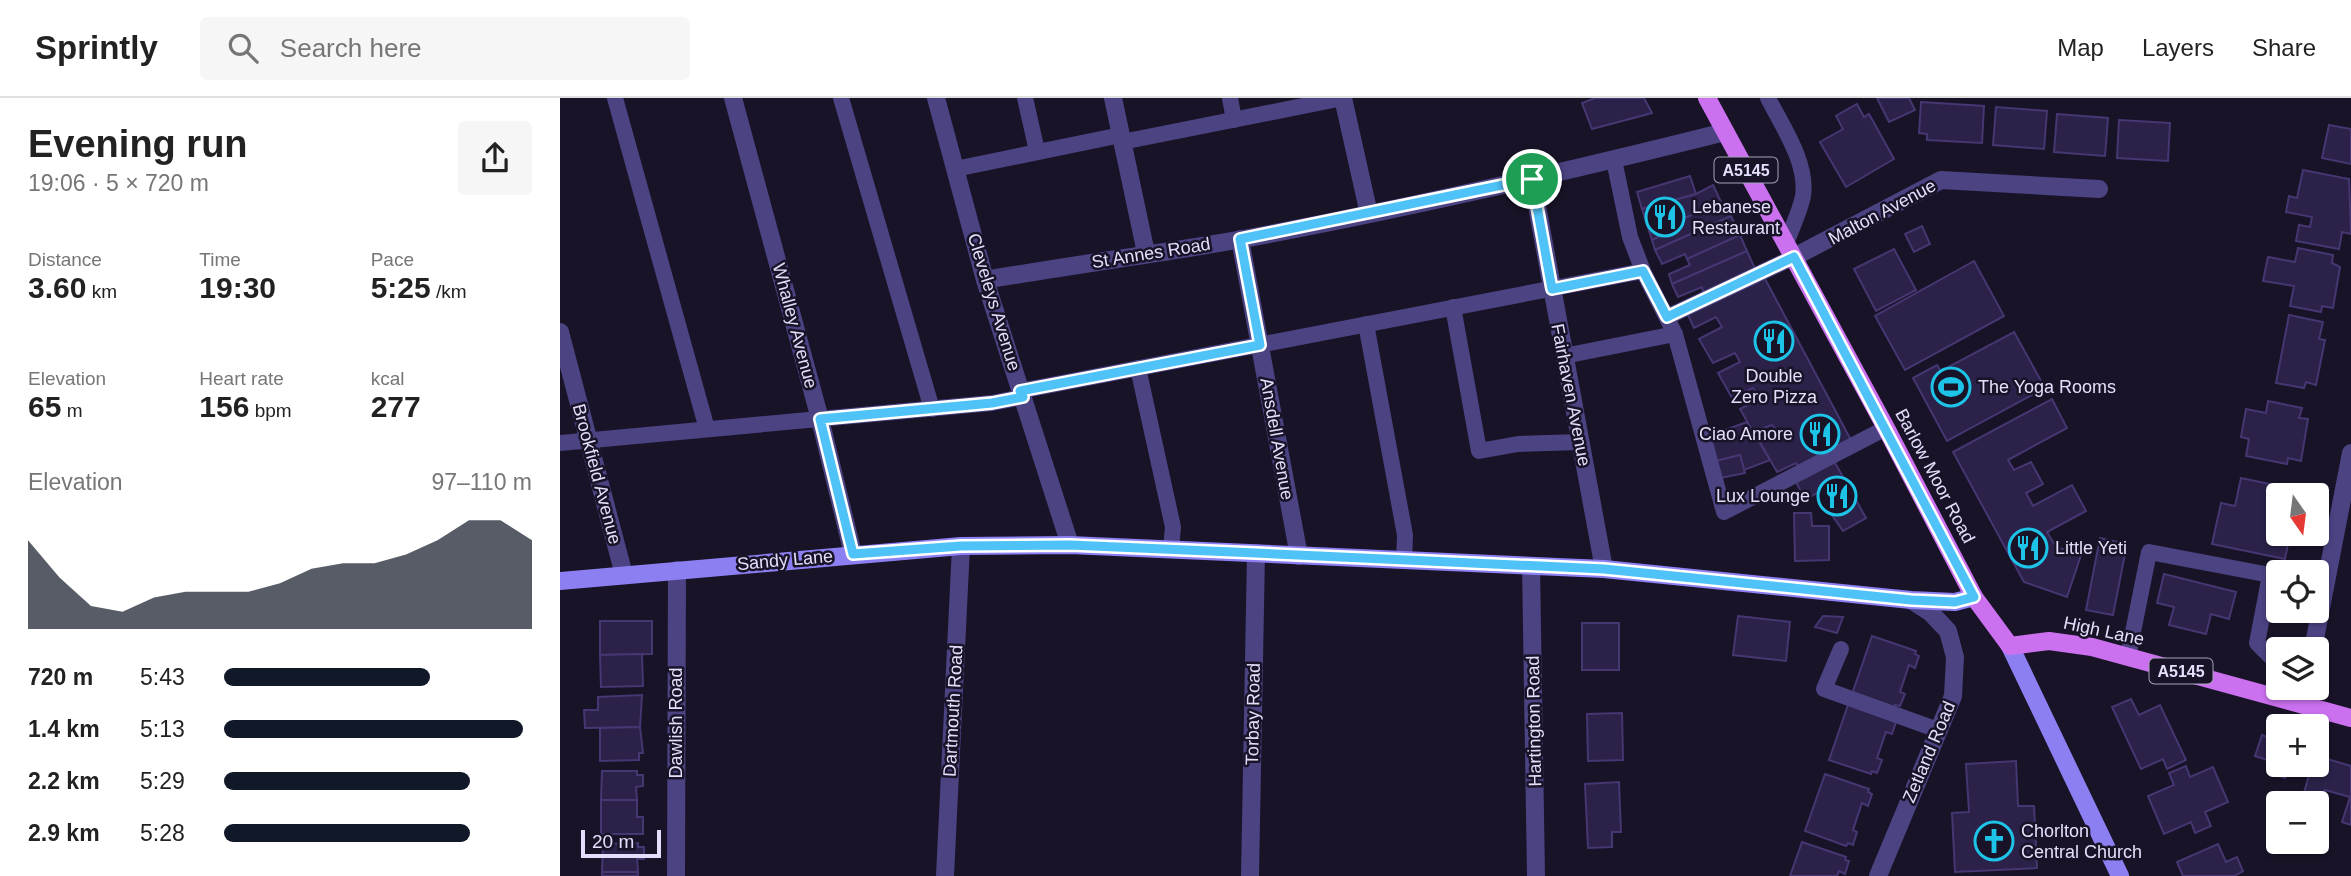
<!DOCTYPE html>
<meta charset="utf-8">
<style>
body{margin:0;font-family:Helvetica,sans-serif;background:#f6f6f6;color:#222;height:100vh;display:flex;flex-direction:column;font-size:26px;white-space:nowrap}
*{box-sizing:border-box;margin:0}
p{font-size:23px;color:#767676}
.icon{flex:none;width:38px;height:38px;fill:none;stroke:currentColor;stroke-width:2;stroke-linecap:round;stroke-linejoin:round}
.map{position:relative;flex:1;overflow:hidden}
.side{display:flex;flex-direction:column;background:#fff;width:560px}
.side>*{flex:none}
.needle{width:46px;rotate:166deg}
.controls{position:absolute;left:1706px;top:385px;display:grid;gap:14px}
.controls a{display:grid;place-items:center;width:63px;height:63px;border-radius:7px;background:#fff;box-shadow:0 2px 5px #0004;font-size:35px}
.scale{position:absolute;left:21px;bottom:18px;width:80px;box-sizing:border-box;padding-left:7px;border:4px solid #e4defc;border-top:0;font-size:19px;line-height:24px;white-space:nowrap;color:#e4defc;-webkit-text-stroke:5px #191328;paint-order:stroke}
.pin{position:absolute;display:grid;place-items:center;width:60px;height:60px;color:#fff;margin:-30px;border:4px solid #fff;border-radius:50%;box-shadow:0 2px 7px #0007}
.round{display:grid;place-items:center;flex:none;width:74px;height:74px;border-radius:7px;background:#f6f6f6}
.head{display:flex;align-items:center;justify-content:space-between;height:119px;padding:0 28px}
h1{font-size:38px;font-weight:700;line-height:52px}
.stats{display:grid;grid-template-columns:repeat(3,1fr);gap:10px;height:119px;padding:7px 28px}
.stats div{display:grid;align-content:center}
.stats b{font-size:30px;font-weight:700}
.stats small{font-size:19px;font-weight:400}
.stats p{font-size:19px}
.chart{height:196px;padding:14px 28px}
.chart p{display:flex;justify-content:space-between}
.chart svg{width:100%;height:126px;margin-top:7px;fill:#111827;opacity:.7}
ul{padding:0 28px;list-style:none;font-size:23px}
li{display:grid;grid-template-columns:112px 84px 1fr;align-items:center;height:52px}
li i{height:18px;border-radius:9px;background:#111827}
header{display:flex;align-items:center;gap:42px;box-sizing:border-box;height:98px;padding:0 35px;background:#fff;border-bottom:2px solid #e0e0e0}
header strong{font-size:33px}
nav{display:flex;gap:38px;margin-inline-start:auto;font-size:24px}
.search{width:490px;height:63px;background:#f6f6f6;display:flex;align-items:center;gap:18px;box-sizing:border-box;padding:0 24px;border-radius:7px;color:#767676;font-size:26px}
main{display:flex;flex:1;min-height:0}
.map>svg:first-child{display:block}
.building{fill:#2c2148;stroke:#463671;stroke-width:2}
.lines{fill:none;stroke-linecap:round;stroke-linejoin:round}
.lane{stroke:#4b4382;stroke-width:16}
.street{stroke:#4b4382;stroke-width:18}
.secondary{stroke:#8c7ff2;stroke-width:18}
.primary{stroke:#cb71f0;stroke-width:18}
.route-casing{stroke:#fff;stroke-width:14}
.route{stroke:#4fc3f7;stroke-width:9}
.labels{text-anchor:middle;stroke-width:5;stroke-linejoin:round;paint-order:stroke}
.shield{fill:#191328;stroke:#a7a1bc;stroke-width:2}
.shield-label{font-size:16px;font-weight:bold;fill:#e4defc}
.poi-label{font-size:18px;fill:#e4defc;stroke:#191328;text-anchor:start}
.street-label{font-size:18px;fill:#e4defc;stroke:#191328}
</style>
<header>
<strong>Sprintly</strong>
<div class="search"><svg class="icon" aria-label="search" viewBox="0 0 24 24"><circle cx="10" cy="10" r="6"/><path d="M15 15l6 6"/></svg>Search here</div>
<nav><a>Map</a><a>Layers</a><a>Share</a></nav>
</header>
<main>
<section class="side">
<div class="head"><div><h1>Evening run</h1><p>19:06 · 5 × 720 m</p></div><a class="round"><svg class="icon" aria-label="share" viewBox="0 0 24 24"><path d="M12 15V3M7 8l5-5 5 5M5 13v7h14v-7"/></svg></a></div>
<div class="stats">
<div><p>Distance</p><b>3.60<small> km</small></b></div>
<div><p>Time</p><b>19:30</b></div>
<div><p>Pace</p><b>5:25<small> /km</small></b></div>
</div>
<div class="stats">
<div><p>Elevation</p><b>65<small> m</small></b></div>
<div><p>Heart rate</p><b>156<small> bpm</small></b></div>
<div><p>kcal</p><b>277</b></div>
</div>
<div class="chart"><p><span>Elevation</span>97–110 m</p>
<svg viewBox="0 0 160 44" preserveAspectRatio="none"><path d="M0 44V13L10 26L20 36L30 38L40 33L50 31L60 31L70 31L80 28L90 23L100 21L110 21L120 18L130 13L140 6L150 6L160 13V44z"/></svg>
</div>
<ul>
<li><b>720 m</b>5:43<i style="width:67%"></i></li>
<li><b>1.4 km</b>5:13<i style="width:97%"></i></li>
<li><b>2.2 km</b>5:29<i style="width:80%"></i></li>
<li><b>2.9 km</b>5:28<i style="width:80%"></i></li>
</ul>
</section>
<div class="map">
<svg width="1791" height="778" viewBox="0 0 1791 778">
<rect width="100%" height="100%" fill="#191328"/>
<g class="building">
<path d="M1035,0H1084L1092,15L1032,31L1022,5Z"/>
<path d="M1317,0H1349L1355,12L1329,24Z"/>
<path d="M1361,4L1424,8L1422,45L1367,42V36L1359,35Z"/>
<path d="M1297,6L1304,19L1309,16L1334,61L1286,89L1260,44L1283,31L1276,18Z"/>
<path d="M1436,9L1487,13L1484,51L1433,47Z"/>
<path d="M1497,16L1548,20L1545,58L1494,54Z"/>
<path d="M1559,22L1610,25L1608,63L1557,60Z"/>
<path d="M1769,27L1791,31V66L1762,60Z"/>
<path d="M1743,72L1789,81L1791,136L1782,134L1779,151L1736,143L1739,127L1750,129L1752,119L1726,114L1729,98L1737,100Z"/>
<path d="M1130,78L1136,96L1082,111L1077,94Z"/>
<path d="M1153,87L1161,104L1109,127L1111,133L1092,142L1082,111L1136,96Z"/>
<path d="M1161,104L1171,118L1095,152L1092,142L1111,133L1109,127Z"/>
<path d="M1171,118L1180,137L1127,161L1125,156L1102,166L1095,152Z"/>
<path d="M1362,128L1370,146L1354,154L1345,136Z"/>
<path d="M1180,137L1187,153L1112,186L1109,176L1130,167L1127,161Z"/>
<path d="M1738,150L1773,157L1772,165L1780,169L1773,210L1762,208L1761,214L1730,208L1734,188L1703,183L1708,159L1735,164Z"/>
<path d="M1334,151L1356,192L1316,213L1294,171Z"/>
<path d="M1187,153L1196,173L1144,196L1142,189L1118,199L1112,186Z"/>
<path d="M1414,163L1444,218L1345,272L1315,218Z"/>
<path d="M1204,179L1291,342L1239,371L1236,365L1217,374L1200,344L1219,335L1212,327L1193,334L1180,311L1200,301L1193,290L1172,300L1158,275L1180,264L1175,255L1153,265L1139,241L1162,229L1156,219L1134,230L1127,215Z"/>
<path d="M1729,217L1763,224L1759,241L1765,242L1756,287L1746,284L1744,290L1716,285Z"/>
<path d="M1454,234L1485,290L1387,343L1353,280L1377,267L1381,273Z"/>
<path d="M1492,301L1507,330L1448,362L1454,372L1471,364L1483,386L1466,395L1473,408L1512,387L1526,413L1487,434L1496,449L1521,457L1507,499L1464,484L1393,354Z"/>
<path d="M1708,303L1742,310L1739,320L1748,321L1741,363L1728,360L1727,366L1686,358L1689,341L1681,339L1686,311L1706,315Z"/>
<path d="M1187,324L1210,362L1184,372L1180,357L1156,363L1151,337Z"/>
<path d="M1180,357L1185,375L1160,380L1156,363Z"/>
<path d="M1274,363L1306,420L1283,433L1257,395L1245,402L1235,382Z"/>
<path d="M1681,380L1739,392L1738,397H1718V436H1730L1725,461L1652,446L1661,405L1675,408Z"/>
<path d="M1234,415H1251L1252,428H1269V462L1235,463Z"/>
<path d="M1540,440L1567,446L1553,517L1526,512Z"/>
<path d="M1604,476L1676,494L1669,521L1651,516L1646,536L1609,527L1614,509L1597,505Z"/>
<path d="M1178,518L1230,524L1226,563L1173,557Z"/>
<path d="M1263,518L1283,519L1277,535L1255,529Z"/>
<path d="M40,523H92V556L40,557Z"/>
<rect x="1022" y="525" width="37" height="47"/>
<path d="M1312,538L1356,553L1355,556L1359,558L1355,570L1349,567L1340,594L1345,596L1340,608L1335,607L1334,610L1292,596Z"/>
<path d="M82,556L83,588L41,589L40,557Z"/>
<path d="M82,597L80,629L25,630L24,612H38V599Z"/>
<path d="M1571,601L1579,617L1600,607L1626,662L1607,671L1603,661L1581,671L1552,609Z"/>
<path d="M1289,604L1336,624L1332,636L1326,634L1317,660L1322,662L1317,675L1312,673L1311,676L1269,662Z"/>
<path d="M1062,615L1063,662L1028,663L1027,616Z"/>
<path d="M80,629L83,655H79V662L40,663V630Z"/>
<path d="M1702,637L1718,643V667H1748L1746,674L1729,669L1725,680L1713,676L1717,665L1695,658Z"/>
<path d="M1757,658L1791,668V727L1782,724L1790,699L1765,692L1758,717L1757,705H1741L1752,667H1757Z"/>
<path d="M1456,663L1458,708H1474L1477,770L1395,774L1392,715L1409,714L1406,666Z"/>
<path d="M1626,668L1630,679L1653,669L1668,704L1645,714L1651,728L1635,735L1631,724L1604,736L1588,698L1614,687L1609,675Z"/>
<path d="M42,673H77V677H83V688L76,689L77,702H41Z"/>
<path d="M1265,676L1309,691L1308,694L1312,696L1308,708L1302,705L1293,732L1297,734L1293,747L1288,745L1286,748L1245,733Z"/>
<path d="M1059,684L1061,734H1052V749L1028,750L1025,686Z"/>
<path d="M41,702H77V719H83V736H41Z"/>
<path d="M1242,744L1286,759L1285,762L1289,763L1285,776L1279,773L1277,778H1230Z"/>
<path d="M78,745V749H84V761H77L78,774H42L43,746Z"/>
<path d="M1658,746L1666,764L1677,759L1683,773L1674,778H1623L1617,764Z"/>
<rect x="42" y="774" width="36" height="4"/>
</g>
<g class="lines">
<g class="lane">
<path d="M55,0L147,331"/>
<path d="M281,0L372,311"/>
<path d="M465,0L477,53"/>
<path d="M670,0L674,22"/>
<path d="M1208,0C1222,28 1248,65 1243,98C1240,113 1232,130 1226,145"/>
<path d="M562,44L783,0"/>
<path d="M395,71L561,37"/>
<path d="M1083,173L1115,236L1164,414L1326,330"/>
<path d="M893,209L919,353L958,346L1020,344"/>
<path d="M1107,219L1234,159"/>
<path d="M806,226L845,437L844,463"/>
<path d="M1004,258L1115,236"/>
<path d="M578,270L613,429L611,451"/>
<path d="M460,293L1083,173L1070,139L1054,62"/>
<path d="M0,345L432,305L462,299"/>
<path d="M1281,551L1264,591L1378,632"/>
<path d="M1568,559L1589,454L1710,477L1697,545L1718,566"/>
</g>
<g class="street">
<path d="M173,0L260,321L293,456"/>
<path d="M376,0L425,182L510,447"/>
<path d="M553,0L586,155"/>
<path d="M783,0L809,116"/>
<path d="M972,81L1044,471"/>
<path d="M680,141L739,458"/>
<path d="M1234,159L1381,82L1539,91"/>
<path d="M425,182C511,167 597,156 683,141C845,111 1005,74 1165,34"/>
<path d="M0,234L64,477"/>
<path d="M971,468L976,778"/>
<path d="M1753,551L1791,355"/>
<path d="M1743,607L1746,590"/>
<path d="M116,778L117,472"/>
<path d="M385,778L401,448"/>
<path d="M690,778L696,455"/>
<path d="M1318,778L1393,598L1395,559L1388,533L1371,515L1351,502"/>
</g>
<g class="secondary">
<path d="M0,483L401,448L510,447L1044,471L1351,502L1395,504L1414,499"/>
<path d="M1450,548L1560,778"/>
</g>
<path class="primary" d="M1147,0L1326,330L1414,499L1450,548L1489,543L1532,549L1791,620"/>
</g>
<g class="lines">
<defs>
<path id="route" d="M972,81L992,191L1083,173L1107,219L1234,159L1414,499L1395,504L1351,502L1044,471L696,455L510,447L401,448L293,456L260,321L432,305L463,299L460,293L700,247L680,141Z"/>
</defs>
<use href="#route" class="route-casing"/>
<use href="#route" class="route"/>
</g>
<defs>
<symbol id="restaurant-ring" viewBox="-11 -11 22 22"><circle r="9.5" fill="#191328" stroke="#1ec3e8" stroke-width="1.5"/><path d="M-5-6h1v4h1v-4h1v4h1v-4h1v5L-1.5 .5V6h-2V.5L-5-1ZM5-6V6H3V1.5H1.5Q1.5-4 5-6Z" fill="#1ec3e8"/></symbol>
<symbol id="stadium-ring" viewBox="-11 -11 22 22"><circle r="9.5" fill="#191328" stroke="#1ec3e8" stroke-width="1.5"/><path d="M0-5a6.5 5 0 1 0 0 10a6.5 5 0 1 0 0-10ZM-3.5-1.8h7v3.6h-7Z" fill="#1ec3e8"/></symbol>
<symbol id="church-ring" viewBox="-11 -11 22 22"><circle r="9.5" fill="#191328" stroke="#1ec3e8" stroke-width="1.5"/><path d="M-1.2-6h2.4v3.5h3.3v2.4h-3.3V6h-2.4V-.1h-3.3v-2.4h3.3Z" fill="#1ec3e8"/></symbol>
</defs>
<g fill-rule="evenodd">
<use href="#restaurant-ring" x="1083" y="97" width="44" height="44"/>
<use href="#restaurant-ring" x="1192" y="221" width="44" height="44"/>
<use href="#stadium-ring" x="1369" y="267" width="44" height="44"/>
<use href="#restaurant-ring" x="1238" y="314" width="44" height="44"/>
<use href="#restaurant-ring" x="1255" y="376" width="44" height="44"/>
<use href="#restaurant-ring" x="1446" y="428" width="44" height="44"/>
<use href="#church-ring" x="1412" y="721" width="44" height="44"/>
</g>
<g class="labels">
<g class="shield">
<rect x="1154.5" y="59.5" width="63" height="25" rx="5"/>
<rect x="1589.5" y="560.5" width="63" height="25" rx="5"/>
</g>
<g class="shield-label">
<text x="1186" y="78">A5145</text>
<text x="1621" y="579">A5145</text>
</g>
<g class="poi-label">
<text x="1132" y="115">Lebanese<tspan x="1132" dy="21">Restaurant</tspan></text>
<text x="1214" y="284" text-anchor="middle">Double<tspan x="1214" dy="21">Zero Pizza</tspan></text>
<text x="1418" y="295">The Yoga Rooms</text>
<text x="1233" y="342" text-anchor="end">Ciao Amore</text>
<text x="1250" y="404" text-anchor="end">Lux Lounge</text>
<text x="1495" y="456">Little Yeti</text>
<text x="1461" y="739">Chorlton<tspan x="1461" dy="21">Central Church</tspan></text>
</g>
<g class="street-label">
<text transform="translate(1322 114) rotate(-28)" y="6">Malton Avenue</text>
<text transform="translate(591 155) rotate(-9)" y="6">St Annes Road</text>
<text transform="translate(434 204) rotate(73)" y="6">Cleveleys Avenue</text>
<text transform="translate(235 228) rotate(75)" y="6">Whalley Avenue</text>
<text transform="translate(1011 297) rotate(79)" y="6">Fairhaven Avenue</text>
<text transform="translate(717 341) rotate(80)" y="6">Ansdell Avenue</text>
<text transform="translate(37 376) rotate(75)" y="6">Brookfield Avenue</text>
<text transform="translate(1375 378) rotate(62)" y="6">Barlow Moor Road</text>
<text transform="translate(225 462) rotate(-5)" y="6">Sandy Lane</text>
<text transform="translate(1544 533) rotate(12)" y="6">High Lane</text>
<text transform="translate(393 613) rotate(-87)" y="6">Dartmouth Road</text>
<text transform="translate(693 616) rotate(-89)" y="6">Torbay Road</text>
<text transform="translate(974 623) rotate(-91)" y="6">Hartington Road</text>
<text transform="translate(116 625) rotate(-90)" y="6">Dawlish Road</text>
<text transform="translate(1369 654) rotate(-67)" y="6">Zetland Road</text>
</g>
</g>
</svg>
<div class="controls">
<a><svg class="needle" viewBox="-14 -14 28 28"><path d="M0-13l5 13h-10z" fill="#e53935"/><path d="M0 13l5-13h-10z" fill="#767676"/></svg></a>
<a><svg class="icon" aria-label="locate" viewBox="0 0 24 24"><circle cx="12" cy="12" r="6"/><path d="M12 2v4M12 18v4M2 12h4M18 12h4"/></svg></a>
<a><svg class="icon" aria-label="layers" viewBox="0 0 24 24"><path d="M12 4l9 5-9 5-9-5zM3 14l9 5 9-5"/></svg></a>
<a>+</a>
<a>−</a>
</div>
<div class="scale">20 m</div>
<div class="pin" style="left:972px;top:81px;background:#1e9e55"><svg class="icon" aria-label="arrive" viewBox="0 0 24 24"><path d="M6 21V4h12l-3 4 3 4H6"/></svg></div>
</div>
</main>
